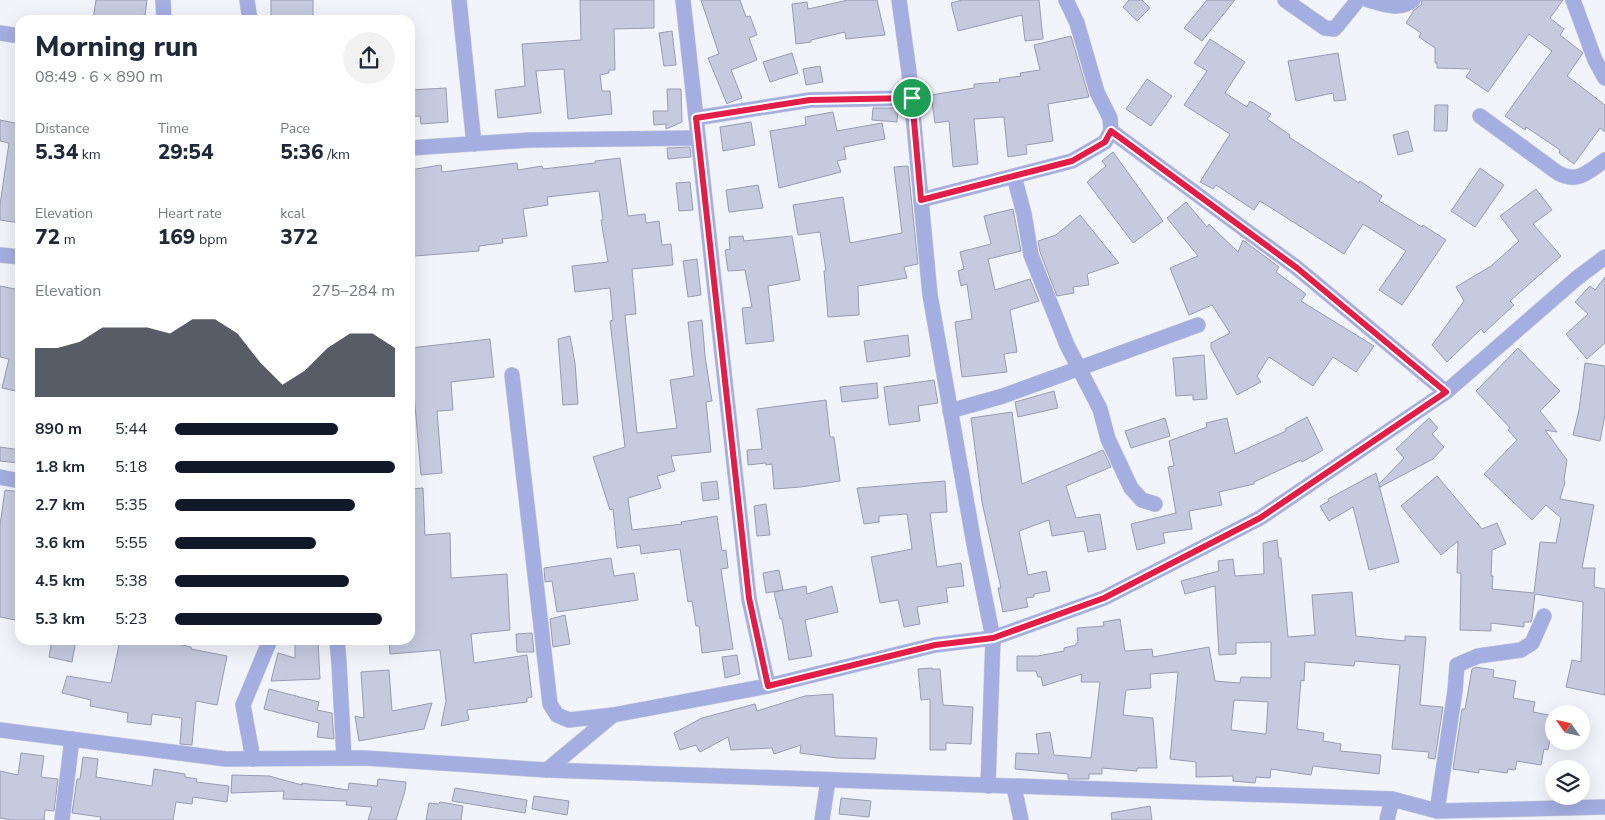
<!DOCTYPE html>
<meta charset="utf-8">
<style>
body{margin:0;font-family:"Nunito Sans",sans-serif;background:#f2f2f3;color:#1f2937;height:100vh;display:flex;flex-direction:column;font-size:19px;white-space:nowrap}
*{box-sizing:border-box;margin:0}
p{font-size:16px;color:#747a83}
.icon{flex:none;width:28px;height:28px;fill:none;stroke:currentColor;stroke-width:2;stroke-linecap:round;stroke-linejoin:round}
.map{position:relative;flex:1;overflow:hidden}
.drawer{position:absolute;left:15px;top:15px;width:400px;height:630px;display:flex;flex-direction:column;background:#fff;border-radius:15px;box-shadow:0 5px 20px #0002}
.drawer>*{flex:none}
.needle{width:32px;rotate:304deg}
.fabs{position:absolute;left:1545px;top:705px;display:grid;gap:10px}
.fabs a{display:grid;place-items:center;width:45px;height:45px;border-radius:50%;background:#fff;box-shadow:0 5px 20px #0002;font-size:25px}
.pin{position:absolute;display:grid;place-items:center;width:42px;height:42px;color:#fff;margin:-21px;border:2px solid #fff;border-radius:50%;box-shadow:0 1px 5px #0007}
.round{display:grid;place-items:center;flex:none;width:52px;height:52px;border-radius:26px;background:#f2f2f3}
.overview{display:flex;align-items:center;justify-content:space-between;height:85px;padding:0 20px}
h1{font-size:28px;font-weight:800;line-height:38px}
.metrics{display:grid;grid-template-columns:repeat(3,1fr);gap:8px;height:85px;padding:5px 20px}
.metrics div{display:grid;align-content:center}
.metrics b{font-size:21px;font-weight:800}
.metrics small{font-size:14px;font-weight:400}
.metrics p{font-size:14px}
.chart{height:140px;padding:10px 20px}
.chart p{display:flex;justify-content:space-between}
.chart svg{width:100%;height:90px;margin-top:5px;fill:#111827;opacity:.7}
ul{padding:0 20px;list-style:none;font-size:16px}
li{display:grid;grid-template-columns:80px 60px 1fr;align-items:center;height:38px}
li i{height:12px;border-radius:6px;background:#111827}
.map>svg:first-child{display:block}
.building{fill:#c5cadf;stroke:#989cb0;fill-rule:evenodd}
.lines{fill:none;stroke-linecap:round;stroke-linejoin:round}
.minor-casing{stroke:#ced0d8;stroke-width:16}
.minor{stroke:#a5aee1;stroke-width:15}
.route-casing{stroke:#fff;stroke-width:10}
.route{stroke:#e11d48;stroke-width:6}
</style>
<div class="map">
<svg width="1605" height="820" viewBox="0 0 1605 820">
<rect width="100%" height="100%" fill="#f2f4fc"/>
<g class="building">
<path d="M96,0H147L145,16L141,15L140,20H93Z"/>
<rect x="271" y="0" width="42" height="20"/>
<path d="M580,0H654V28L614,29L615,70H609V73L600,75L602,91H610L612,114L568,119L564,69L536,71L541,113L498,118L495,90L525,86L522,44L581,40Z"/>
<path d="M701,0H740L746,17L750,16L757,35L749,38L757,60L731,70L742,98L728,103L727,104L708,58L719,54Z"/>
<path d="M848,0H877L885,35L846,39L845,32L811,40V42L796,44L792,4L807,2L808,9Z"/>
<path d="M962,0H1039L1043,39L1025,41L1022,15L958,31L951,3Z"/>
<path d="M1129,0H1142L1150,8L1137,21L1123,7Z"/>
<path d="M1207,0H1235L1202,41L1184,28Z"/>
<path d="M1422,0H1563L1550,18L1564,29L1560,35L1583,53L1567,76L1605,105V132L1600,128L1574,164L1559,153L1560,150L1526,127L1525,130L1505,116L1552,51L1529,34L1488,92L1466,77L1471,69L1437,68V63H1435V48L1419,37L1421,33L1406,23L1414,10L1421,5Z"/>
<path d="M672,31L676,65L664,66L659,33Z"/>
<path d="M1071,36L1089,97L1048,104L1053,141L1026,145L1027,154L1008,157L1004,117L974,119L978,164L953,167L949,121L935,123L931,95L974,88V84L1000,82L999,79L1021,76L1020,73L1040,70L1034,45Z"/>
<path d="M1210,39L1245,62L1225,93L1247,107L1250,101L1271,114L1267,119L1290,135L1289,137L1359,183L1360,181L1382,196L1379,201L1422,227L1423,225L1446,240L1402,305L1379,290L1406,251L1363,224L1344,254L1260,201L1254,210L1216,185L1213,189L1200,182L1230,134L1184,105L1207,71L1194,63Z"/>
<path d="M792,53L798,73L770,82L763,62Z"/>
<path d="M1338,53L1346,100L1334,101L1333,93L1296,101L1288,61Z"/>
<path d="M820,66L823,82L806,85L803,69Z"/>
<path d="M1147,79L1172,96L1151,126L1126,109Z"/>
<path d="M446,88L448,122L421,124L420,116L410,117V90Z"/>
<path d="M667,89H681L682,122L666,129V124L654,125L653,111H668Z"/>
<path d="M1435,105H1448L1447,131H1434Z"/>
<path d="M873,108H898L897,122L872,120Z"/>
<path d="M833,112L837,131L882,123L885,139L844,147L846,159L837,161L841,172L779,188L770,131L806,125L805,117Z"/>
<path d="M0,120L20,124V223L0,220V205L9,143L0,141Z"/>
<path d="M751,122L755,145L723,151L720,127Z"/>
<path d="M1408,131L1413,151L1398,155L1393,135Z"/>
<path d="M690,147L691,157L668,159L667,148Z"/>
<path d="M1113,152L1163,221L1133,243L1087,182L1106,166L1102,161Z"/>
<path d="M620,158L628,216L645,214L646,223L659,221L662,245L671,244L673,265L632,269L636,314L625,315L637,433L677,428L670,380L694,376L688,322L702,320L705,356L712,401L706,402L711,452L671,456L675,471L657,476L661,488L628,498L632,530L682,524L681,522L717,516L722,551L726,550L728,568L721,569L733,649L702,653L699,626H696L692,601L688,602L680,549L641,554L640,545L617,548L613,509L610,510L593,457L625,447L610,321L613,320L610,288L575,292L572,266L608,262L601,220H603L599,191L547,197L548,205L523,209L527,236L502,239L503,243L479,246V251L415,256L414,252L410,253V170L441,165L442,172L517,163L518,170L542,166L543,169L595,163V161Z"/>
<path d="M908,166L918,264L904,267L907,278L858,286L859,315L828,317L824,271H826L820,232L798,235L793,205L843,197L850,243L902,233L894,167Z"/>
<path d="M1480,168L1504,185L1475,227L1451,211Z"/>
<path d="M690,182L693,210L679,211L676,183Z"/>
<path d="M758,185L763,208L729,212L726,190Z"/>
<path d="M1536,189L1552,210L1533,224L1561,256L1510,301L1514,305L1484,333L1481,329L1447,362L1432,345L1464,301L1456,287L1491,266L1519,241L1500,216Z"/>
<path d="M1186,202L1207,227L1209,224L1238,252L1243,240L1279,267L1276,272L1306,294L1301,301L1374,346L1356,372L1333,357L1313,386L1269,357L1257,376L1261,382L1237,395L1211,348V343L1230,333L1212,305L1189,315L1170,268L1198,256L1167,218Z"/>
<path d="M1013,209L1021,251L988,259L995,290L1030,279L1039,301L1010,310L1017,352L1004,354L1007,372L962,377L955,322L972,319L967,284L961,286L958,271L964,269L960,252L991,244L984,216Z"/>
<path d="M1080,215L1119,263L1087,274L1089,285L1073,287L1074,293L1057,296L1040,252L1038,241L1056,235Z"/>
<path d="M743,236L744,241L792,236L800,280L768,286L774,341L746,344L742,308L752,307L745,270L728,271L725,250L730,249L729,237Z"/>
<path d="M697,259L701,295L688,297L683,261Z"/>
<path d="M1605,277V343L1587,359L1566,334L1588,314L1575,302L1590,286L1595,290Z"/>
<path d="M0,286L20,290V392L2,388L9,359L0,357Z"/>
<path d="M908,335L910,356L867,362L864,341Z"/>
<path d="M570,336L575,363L578,404L563,405L558,339Z"/>
<path d="M490,339L494,377L451,382L453,410L437,411L442,473L421,475L410,348Z"/>
<path d="M1518,348L1560,391L1540,411L1557,432L1545,430L1567,460L1564,480L1565,482L1560,499L1594,505L1582,568H1595L1594,587L1605,589V695L1566,687L1572,660L1581,662L1583,602L1535,594L1532,619L1531,622H1524V627L1491,623V631L1460,630L1461,573H1457L1458,541L1441,555L1401,506L1437,476L1482,529L1497,523L1506,544L1492,550L1491,576H1493L1492,589L1534,593L1540,542L1556,543L1561,518L1546,505L1532,520L1484,474L1517,440L1508,430L1510,428L1476,391Z"/>
<path d="M1204,355L1207,399L1193,400V395L1176,396L1173,358Z"/>
<path d="M1585,363L1605,366V415L1600,441L1573,435L1579,410Z"/>
<path d="M934,380L938,403L918,406L920,421L889,425L884,387Z"/>
<path d="M877,383L878,398L842,402L840,387Z"/>
<path d="M1054,391L1058,408L1018,417L1015,402Z"/>
<path d="M826,400L830,437H834L840,481L801,487L774,489L772,464L766,465V463L748,465L747,450L762,449L757,409Z"/>
<path d="M1012,412L1022,484L1103,450L1111,467L1066,486L1076,518L1100,514L1106,549L1088,552L1084,531L1052,536L1049,520L1019,531L1028,575L1046,571L1050,591L1034,594V597L1026,598L1028,607L1003,612L998,588H1001L982,502L971,418Z"/>
<path d="M1307,417L1323,450L1302,462L1301,460L1254,482V484L1219,492L1222,505L1189,511L1192,529L1163,533L1165,543L1137,550L1131,524L1176,513L1168,467L1174,466L1169,441L1207,427L1206,423L1227,418L1235,454L1286,431L1285,429Z"/>
<path d="M1165,418L1170,436L1131,448L1125,431Z"/>
<path d="M1429,418L1438,428L1432,434L1444,447L1433,459L1380,487L1379,485L1399,562L1369,570L1353,507L1329,521L1320,506L1329,501L1328,499L1376,473L1379,484L1404,458L1396,449Z"/>
<path d="M0,447L20,450V463L0,461Z"/>
<path d="M717,481L719,499L703,501L701,483Z"/>
<path d="M945,481L947,512L930,513L937,567L961,563L964,586L946,588L948,602L917,607L920,624L904,627L898,600L880,603L871,557L912,549L907,514L879,516V522L864,524L857,488Z"/>
<path d="M423,488L425,535L450,533L451,578L507,574L510,630L471,634L474,663L527,655L532,697L527,698V702L467,710L469,720L441,726L446,701L440,650L390,654L389,640H410V489Z"/>
<path d="M5,490L20,492V621L0,617V525Z"/>
<path d="M766,504L770,535L757,536L754,506Z"/>
<path d="M1277,540L1279,558H1281L1288,637L1315,635L1312,595L1352,592L1356,636L1405,641V636L1426,637L1420,705L1443,707L1435,759L1428,758L1429,752L1392,749L1400,665L1355,661L1354,666L1305,662L1304,681L1301,680L1297,729L1324,733L1323,741L1341,744L1340,751L1381,755L1379,774L1313,766L1311,775L1271,769L1270,778L1256,777L1255,783L1233,781V776L1196,777V762L1170,759L1178,672L1150,674L1151,688L1126,690L1123,715L1153,718L1157,768H1137V771L1102,768V774H1089V779H1068V774L1015,769L1016,753L1039,754L1036,734L1050,732L1054,755L1091,758L1100,682H1081L1082,674L1043,686L1041,677H1038L1036,671H1017V656H1038L1064,651V648L1076,645V643H1078L1077,628L1104,626L1103,622L1120,619L1125,651L1152,649L1153,657L1209,647L1215,681L1240,683L1241,677L1271,678V642L1236,643V654L1219,655L1215,586L1185,594L1181,581L1219,571L1218,561L1233,559L1235,576L1264,574L1263,543ZM1234,700L1268,702L1266,734L1231,730Z"/>
<path d="M611,558L614,576L634,573L638,600L557,612L552,581L545,582L544,568Z"/>
<path d="M779,570L783,590L766,593L763,573Z"/>
<path d="M806,586L807,594L832,586L838,612L805,620L812,656L789,660L782,619H780L774,592Z"/>
<path d="M565,615L570,644L553,647L550,619Z"/>
<path d="M532,633L534,652H517L516,634Z"/>
<path d="M52,640H76L72,662L49,657Z"/>
<path d="M120,640H159L191,647V649L227,656L217,705L196,701L192,745L180,744L182,718L152,714L151,725L127,722L128,713L90,706L91,700L62,693L67,676L111,683Z"/>
<path d="M318,640L320,679L271,681L278,653L295,658V641Z"/>
<path d="M737,655L740,674L725,678L722,657Z"/>
<path d="M1476,667L1494,670L1493,677L1516,681L1513,698L1535,702L1533,712L1554,716L1548,750L1544,749L1541,765L1517,761L1515,770L1508,769L1507,773L1479,769V773L1453,769L1462,709H1465L1472,669Z"/>
<path d="M932,668V669H940L943,705L973,707L971,744L946,743V750H930V699L921,700L918,669Z"/>
<path d="M389,670L392,711L432,703L424,729L359,741L355,716L364,718L361,672Z"/>
<path d="M269,689L319,702L317,710L332,713L334,739L317,737L319,723L264,709Z"/>
<path d="M833,694L835,736L877,738L875,759L837,758L800,753L801,745L774,754L772,748L731,750L728,737L700,752L696,745L680,750L674,733L702,718L755,704L757,711L805,696Z"/>
<path d="M21,753L44,756L41,777L58,779L54,811L45,810L44,820H11L0,818V771L18,775Z"/>
<path d="M83,757L98,759L96,777L152,786L154,769L185,774V777L197,779L196,782L229,786L227,802L193,797L192,804L176,802L173,820H100L101,817L72,813L77,779H80Z"/>
<path d="M232,775L269,776L302,785V783L348,790L349,783L377,786L378,779L406,782L405,791L396,820H368L372,807L346,805L347,801L283,799L284,791L231,793Z"/>
<path d="M455,788L527,800L525,813L452,801Z"/>
<path d="M534,796L569,801L567,815L532,809Z"/>
<path d="M841,798L871,801L869,817L839,814Z"/>
<path d="M440,802L463,806L461,820H426L429,803L439,804Z"/>
<path d="M1150,806L1152,820H1112L1111,813Z"/>
</g>
<g class="lines">
<defs>
<g id="minor">
<path d="M163,0L164,20"/>
<path d="M247,0L250,20"/>
<path d="M459,0L474,144"/>
<path d="M683,0L749,599L768,686"/>
<path d="M899,0L909,72L930,295L974,544L993,638L988,786"/>
<path d="M1285,0L1325,28L1334,29L1337,26L1358,0"/>
<path d="M1368,0C1384,4 1399,11 1413,0"/>
<path d="M1573,0L1595,60L1605,78"/>
<path d="M0,33L20,36"/>
<path d="M1480,116L1558,173C1578,184 1589,171 1605,160"/>
<path d="M696,118L810,100L912,98"/>
<path d="M1111,131L1297,268L1446,392"/>
<path d="M410,148L530,140L698,138"/>
<path d="M1014,176L1024,214L1031,255L1067,345L1100,409L1108,439L1131,488L1142,500L1155,504"/>
<path d="M921,200L1072,161L1105,142L1111,131L1110,118L1097,92L1077,23L1066,0"/>
<path d="M0,255L20,257"/>
<path d="M512,375L550,704L557,715L569,720L613,715"/>
<path d="M950,411L1003,396L1198,325"/>
<path d="M0,477L20,481"/>
<path d="M337,640L339,663L344,758"/>
<path d="M0,730L226,759L365,758L547,770L1392,799L1437,811L1605,807"/>
<path d="M253,759L243,705L270,640"/>
<path d="M547,770L613,715L768,686L935,645L993,638L1104,598L1260,518L1446,392L1577,278L1605,257"/>
<path d="M1014,787L1021,820"/>
<path d="M1437,811L1455,691L1457,665L1478,656L1521,650L1532,643L1544,616"/>
<path d="M62,820L72,739"/>
<path d="M822,820L828,780"/>
<path d="M1387,820L1392,799"/>
</g>
</defs>
<use href="#minor" class="minor-casing"/>
<use href="#minor" class="minor"/>
</g>
<g class="lines">
<defs>
<path id="route" d="M912,98L921,200L1072,161L1105,142L1111,131L1297,268L1446,392L1260,518L1104,598L993,638L935,645L768,686L749,598L696,118L810,100Z"/>
</defs>
<use href="#route" class="route-casing"/>
<use href="#route" class="route"/>
</g>
</svg>
<div class="fabs">
<a><svg class="needle" viewBox="-14 -14 28 28"><path d="M0-13l5 13h-10z" fill="#e53935"/><path d="M0 13l5-13h-10z" fill="#747a83"/></svg></a>
<a><svg class="icon" aria-label="layers" viewBox="0 0 24 24"><path d="M12 4l9 5-9 5-9-5zM3 14l9 5 9-5"/></svg></a>
</div>
<div class="pin" style="left:912px;top:98px;background:#1e9e55"><svg class="icon" aria-label="arrive" viewBox="0 0 24 24"><path d="M6 21V4h12l-3 4 3 4H6"/></svg></div>
<section class="drawer">
<div class="overview"><div><h1>Morning run</h1><p>08:49 · 6 × 890 m</p></div><a class="round"><svg class="icon" aria-label="share" viewBox="0 0 24 24"><path d="M12 15V3M7 8l5-5 5 5M5 13v7h14v-7"/></svg></a></div>
<div class="metrics">
<div><p>Distance</p><b>5.34<small> km</small></b></div>
<div><p>Time</p><b>29:54</b></div>
<div><p>Pace</p><b>5:36<small> /km</small></b></div>
</div>
<div class="metrics">
<div><p>Elevation</p><b>72<small> m</small></b></div>
<div><p>Heart rate</p><b>169<small> bpm</small></b></div>
<div><p>kcal</p><b>372</b></div>
</div>
<div class="chart"><p><span>Elevation</span>275–284 m</p>
<svg viewBox="0 0 160 44" preserveAspectRatio="none"><path d="M0 44V20L10 20L20 17L30 10L40 10L50 10L60 13L70 6L80 6L90 13L100 27L110 38L120 31L130 20L140 13L150 13L160 20V44z"/></svg>
</div>
<ul>
<li><b>890 m</b>5:44<i style="width:74%"></i></li>
<li><b>1.8 km</b>5:18<i style="width:100%"></i></li>
<li><b>2.7 km</b>5:35<i style="width:82%"></i></li>
<li><b>3.6 km</b>5:55<i style="width:64%"></i></li>
<li><b>4.5 km</b>5:38<i style="width:79%"></i></li>
<li><b>5.3 km</b>5:23<i style="width:94%"></i></li>
</ul>
</section>
</div>
